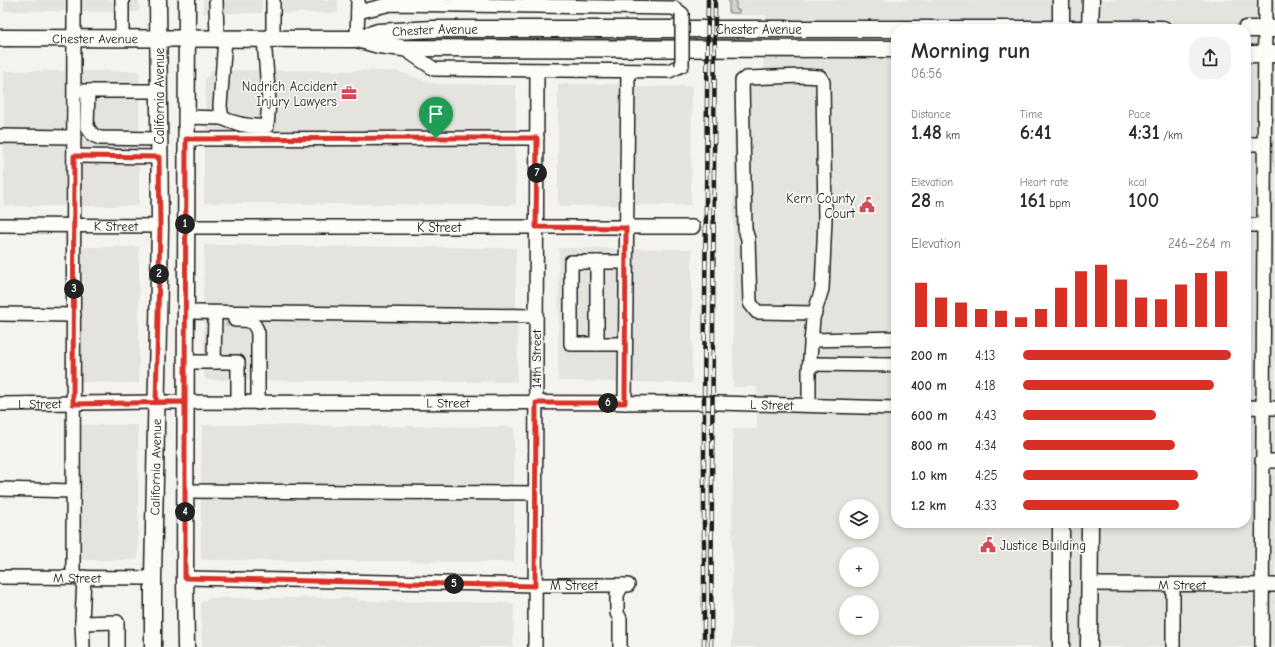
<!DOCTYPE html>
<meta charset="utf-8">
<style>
body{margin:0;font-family:"Comic Neue",sans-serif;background:#f2f2f3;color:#2b2b33;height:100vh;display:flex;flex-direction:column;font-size:15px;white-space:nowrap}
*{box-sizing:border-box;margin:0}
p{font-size:13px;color:#7c7c81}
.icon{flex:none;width:22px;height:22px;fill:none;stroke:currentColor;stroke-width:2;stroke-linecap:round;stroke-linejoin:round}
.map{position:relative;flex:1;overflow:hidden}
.side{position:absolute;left:891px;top:24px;width:360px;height:504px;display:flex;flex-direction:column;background:#fff;border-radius:16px;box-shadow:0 2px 6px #0003}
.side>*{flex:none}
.fabs{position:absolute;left:839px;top:499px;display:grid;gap:8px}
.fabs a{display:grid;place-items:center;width:40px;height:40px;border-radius:50%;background:#fff;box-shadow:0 2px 6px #0003;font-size:20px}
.pin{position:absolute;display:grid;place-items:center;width:34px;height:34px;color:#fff;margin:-41px -17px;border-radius:50% 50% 50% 0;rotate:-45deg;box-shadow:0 0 4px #0007}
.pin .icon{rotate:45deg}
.km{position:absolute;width:20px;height:20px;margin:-10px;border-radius:50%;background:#222;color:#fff;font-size:11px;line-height:20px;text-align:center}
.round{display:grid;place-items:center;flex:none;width:42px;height:42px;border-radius:16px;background:#f2f2f3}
.summary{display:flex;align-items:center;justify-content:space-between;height:68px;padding:0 20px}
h1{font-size:22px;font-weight:700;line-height:30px}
.metrics{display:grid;grid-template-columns:repeat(3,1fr);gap:6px;height:68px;padding:4px 20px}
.metrics div{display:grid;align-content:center}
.metrics b{font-size:20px;font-weight:700}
.metrics small{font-size:11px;font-weight:400}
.metrics p{font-size:11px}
.chart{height:112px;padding:8px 20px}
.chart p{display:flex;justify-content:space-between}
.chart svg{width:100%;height:72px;margin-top:4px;stroke:#d93025;stroke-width:6}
ul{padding:0 20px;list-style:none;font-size:13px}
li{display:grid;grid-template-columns:64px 48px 1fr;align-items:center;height:30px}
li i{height:10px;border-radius:5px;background:#d93025}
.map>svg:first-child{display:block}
.built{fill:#e4e3de;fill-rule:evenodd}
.green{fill:#d4d3cf;stroke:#787876}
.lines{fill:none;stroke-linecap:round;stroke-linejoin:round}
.minor-tunnel{stroke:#c9c8c4;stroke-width:13;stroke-dasharray:13 6;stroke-linecap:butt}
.minor-casing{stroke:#1c1c1c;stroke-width:16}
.major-casing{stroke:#1c1c1c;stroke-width:19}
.minor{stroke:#fdfcf7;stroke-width:13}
.major{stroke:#fdfcf7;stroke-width:16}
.rail-casing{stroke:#1c1c1c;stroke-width:4.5}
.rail{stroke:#fdfcf7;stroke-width:3;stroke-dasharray:9;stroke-linecap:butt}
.minor-bridge-casing{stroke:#1c1c1c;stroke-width:16;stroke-linecap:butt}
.minor-bridge{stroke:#fdfcf7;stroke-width:13}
.route-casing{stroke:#fff;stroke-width:8}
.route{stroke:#d93025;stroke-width:5}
.labels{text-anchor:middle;stroke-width:3;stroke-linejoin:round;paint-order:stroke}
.street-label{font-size:13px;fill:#1c1c1c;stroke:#fdfcf7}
.poi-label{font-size:13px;fill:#1c1c1c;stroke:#fdfcf7;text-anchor:end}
</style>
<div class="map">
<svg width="1275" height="647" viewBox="0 0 1275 647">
<rect width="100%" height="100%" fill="#f4f3ee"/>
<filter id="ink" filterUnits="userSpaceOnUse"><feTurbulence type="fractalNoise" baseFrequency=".025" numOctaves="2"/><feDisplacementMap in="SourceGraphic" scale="8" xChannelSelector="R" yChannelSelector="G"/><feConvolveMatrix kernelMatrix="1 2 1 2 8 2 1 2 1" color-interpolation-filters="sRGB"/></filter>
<g filter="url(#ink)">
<g class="built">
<rect x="4" y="0" width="62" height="11"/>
<rect x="80" y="0" width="59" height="12"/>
<rect x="203" y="0" width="59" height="13"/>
<rect x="279" y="0" width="59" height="13"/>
<path d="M734,0H1275V647H732L733,429H757V387H733L734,75L763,74L766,15H734ZM896,29H1246V523H896ZM846,506H872V532H846ZM846,554H872V580H846ZM846,602H872V628H846Z"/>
<path d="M213,70L396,71L436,84L516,85V133L206,130L205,79Z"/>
<rect x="4" y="71" width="61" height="61"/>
<rect x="80" y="71" width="59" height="135"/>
<path d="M558,84H619L618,205L558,206Z"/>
<path d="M692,86L691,205H635V87Z"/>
<path d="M515,143L516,205L204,203V145Z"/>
<path d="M4,144L65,145V206H4Z"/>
<path d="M204,245L516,248V310L203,307Z"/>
<path d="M80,247H139V383L80,382Z"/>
<path d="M559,248L692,249V383L558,381Z"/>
<path d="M204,320H518L517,382L206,380L204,377Z"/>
<rect x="79" y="425" width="59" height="135"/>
<path d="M202,425L514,427V489L201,488Z"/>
<path d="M201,498L514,499V562L201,560Z"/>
<path d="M208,598H356L359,601L514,603L513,647H202L201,603Z"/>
</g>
<path class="green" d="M729,0H736V10H739V13H729Z"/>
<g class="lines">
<path class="minor-tunnel" d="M225,320H231"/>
<defs>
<g id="minor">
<path d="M122,0V38"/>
<path d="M216,0L217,39"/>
<path d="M358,12L391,4L674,8L682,14"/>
<path d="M225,39L220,106L222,118C237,125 250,127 267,126L269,102L264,39"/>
<path d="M273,39V0"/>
<path d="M357,39L358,0"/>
<path d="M403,48L434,69L669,71L682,65"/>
<path d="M80,91H158"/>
<path d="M88,91L87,127L93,135L100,138L159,139"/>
<path d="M186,117L222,118"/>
<path d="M0,136L74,137"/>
<path d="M186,139L537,138"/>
<path d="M1246,144H1264"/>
<path d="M74,156L159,157"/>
<path id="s1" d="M0,225L160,226"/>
<path d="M1246,225H1264"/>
<path id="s2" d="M185,227H693"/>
<path d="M597,262V344"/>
<path d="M186,312L536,316"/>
<path d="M0,314L74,315"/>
<path d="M235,320C247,320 254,319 258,333V403"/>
<path d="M811,340L896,338"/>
<path d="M625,344H571V262H626"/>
<path d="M186,362H238V403"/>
<path d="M214,362L215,313"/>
<path d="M810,364L896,365"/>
<path d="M625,403L628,71"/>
<path id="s3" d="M0,404L157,402L720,403L896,408"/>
<path d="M809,405V371L813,318L822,289L825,219L823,82L820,77L803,76L746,78L742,81L745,229L748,239L750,303L757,312L815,313"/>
<path d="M1246,407L1275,408"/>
<path d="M1262,461H1275"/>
<path d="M0,489L73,491"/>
<path d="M185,491L535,493"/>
<path id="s4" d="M0,577L153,578"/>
<path d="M73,577L74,0"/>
<path d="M84,577L82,623L117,622V647"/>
<path id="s5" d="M185,578L535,585H628"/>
<path id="s6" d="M1089,584L1275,585"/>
<path d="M1173,585V647"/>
<path d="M82,623L83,647"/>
<path id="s7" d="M535,647L537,70"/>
<path d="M620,647V619L617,613V595L622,585"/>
<path d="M1262,647L1265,0"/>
</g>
<g id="major">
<path d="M1061,29V0"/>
<path d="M1090,29L1091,0"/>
<path d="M1246,29H1275"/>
<path id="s8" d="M0,38L357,39L379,45L403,48L896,49"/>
<path id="s9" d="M357,39L378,32L433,29H1163"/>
<path d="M1246,54H1275"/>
<path id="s10" d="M153,647V578L160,227L158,0"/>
<path d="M186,647L185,578L187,0"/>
<path d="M1061,647V523"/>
<path d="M1089,647L1090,523"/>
</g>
</defs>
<use href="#minor" class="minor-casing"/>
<use href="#major" class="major-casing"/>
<use href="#minor" class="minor"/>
<use href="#major" class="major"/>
<defs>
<g id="rail">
<path d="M704,647V403L708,0"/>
<path d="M711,647L715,0"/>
</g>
</defs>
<use href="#rail" class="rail-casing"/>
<use href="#rail" class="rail"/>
<defs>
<path id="minor-bridge" d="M682,14V65"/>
</defs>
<use href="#minor-bridge" class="minor-bridge-casing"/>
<use href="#minor-bridge" class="minor-bridge"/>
</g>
</g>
<g class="lines" filter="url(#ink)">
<defs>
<path id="route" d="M436,138L186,139L185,402H156L160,228L159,157L74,156L73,404L185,402V578L535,586L536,403H625L626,228L536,227L537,138H436"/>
</defs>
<use href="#route" class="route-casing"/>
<use href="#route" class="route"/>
</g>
<defs>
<symbol id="office-bare" viewBox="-9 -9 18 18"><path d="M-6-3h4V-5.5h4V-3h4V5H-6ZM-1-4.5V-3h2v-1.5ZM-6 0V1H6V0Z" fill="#d1495b" stroke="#fdfcf7" stroke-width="2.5" paint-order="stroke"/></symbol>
<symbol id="civic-bare" viewBox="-9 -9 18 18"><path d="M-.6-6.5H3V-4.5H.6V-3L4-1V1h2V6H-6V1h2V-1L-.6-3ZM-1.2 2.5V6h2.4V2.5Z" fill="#d1495b" stroke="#fdfcf7" stroke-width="2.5" paint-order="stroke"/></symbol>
</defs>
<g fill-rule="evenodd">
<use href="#office-bare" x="338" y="82" width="22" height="22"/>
<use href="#civic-bare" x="856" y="194" width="22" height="22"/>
<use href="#civic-bare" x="977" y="534" width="22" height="22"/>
</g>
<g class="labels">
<g class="street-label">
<text dy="5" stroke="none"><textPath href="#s9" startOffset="403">Chester Avenue</textPath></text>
<text dy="5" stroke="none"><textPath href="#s9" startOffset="79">Chester Avenue</textPath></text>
<text dy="5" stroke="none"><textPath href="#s8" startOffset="95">Chester Avenue</textPath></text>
<text transform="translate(159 96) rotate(-90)" y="5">California Avenue</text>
<text dy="5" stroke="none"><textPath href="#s1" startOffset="116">K Street</textPath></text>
<text dy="5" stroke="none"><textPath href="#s2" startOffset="254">K Street</textPath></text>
<text dy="5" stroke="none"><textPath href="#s7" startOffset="288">14th Street</textPath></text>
<text dy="5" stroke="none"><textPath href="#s3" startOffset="448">L Street</textPath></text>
<text dy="5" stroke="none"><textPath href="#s3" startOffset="40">L Street</textPath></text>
<text dy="5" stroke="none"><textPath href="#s3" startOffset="772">L Street</textPath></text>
<text dy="5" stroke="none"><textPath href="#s10" startOffset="180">California Avenue</textPath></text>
<text dy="5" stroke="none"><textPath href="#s4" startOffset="77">M Street</textPath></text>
<text dy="5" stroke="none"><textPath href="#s5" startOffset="389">M Street</textPath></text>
<text dy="5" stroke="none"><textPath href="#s6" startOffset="93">M Street</textPath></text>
</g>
<g class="poi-label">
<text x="337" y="91">Nadrich Accident<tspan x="337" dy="15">Injury Lawyers</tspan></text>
<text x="855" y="203">Kern County<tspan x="855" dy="15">Court</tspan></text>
<text x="1000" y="550" text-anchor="start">Justice Building</text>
</g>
</g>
</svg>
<div class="fabs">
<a><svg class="icon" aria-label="layers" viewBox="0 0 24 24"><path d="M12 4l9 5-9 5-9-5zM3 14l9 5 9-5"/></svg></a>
<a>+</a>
<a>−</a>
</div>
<div class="pin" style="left:436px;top:138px;background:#1e9e55"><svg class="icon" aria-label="arrive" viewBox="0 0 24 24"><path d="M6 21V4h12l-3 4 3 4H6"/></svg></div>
<b class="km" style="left:185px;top:224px">1</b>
<b class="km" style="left:159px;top:274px">2</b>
<b class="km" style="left:74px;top:289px">3</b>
<b class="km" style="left:185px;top:512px">4</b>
<b class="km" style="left:454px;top:584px">5</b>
<b class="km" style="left:608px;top:403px">6</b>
<b class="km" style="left:537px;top:173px">7</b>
<section class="side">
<div class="summary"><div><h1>Morning run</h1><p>06:56</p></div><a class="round"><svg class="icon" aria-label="share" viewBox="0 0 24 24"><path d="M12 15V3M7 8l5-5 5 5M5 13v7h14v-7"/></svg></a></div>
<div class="metrics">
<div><p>Distance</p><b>1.48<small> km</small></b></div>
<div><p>Time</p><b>6:41</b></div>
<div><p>Pace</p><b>4:31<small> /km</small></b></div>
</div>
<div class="metrics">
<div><p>Elevation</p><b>28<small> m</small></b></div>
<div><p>Heart rate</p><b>161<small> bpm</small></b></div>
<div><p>kcal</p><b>100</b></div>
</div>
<div class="chart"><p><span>Elevation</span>246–264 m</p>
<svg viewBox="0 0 160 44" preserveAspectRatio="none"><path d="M5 44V17M15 44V26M25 44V29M35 44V33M45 44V34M55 44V38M65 44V33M75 44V20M85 44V10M95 44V6M105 44V15M115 44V26M125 44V27M135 44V18M145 44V11M155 44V10"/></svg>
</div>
<ul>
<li><b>200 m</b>4:13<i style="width:100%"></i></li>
<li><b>400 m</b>4:18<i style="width:92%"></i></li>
<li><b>600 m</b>4:43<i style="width:64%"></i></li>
<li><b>800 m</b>4:34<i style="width:73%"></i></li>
<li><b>1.0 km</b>4:25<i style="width:84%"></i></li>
<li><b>1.2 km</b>4:33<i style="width:75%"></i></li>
</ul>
</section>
</div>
